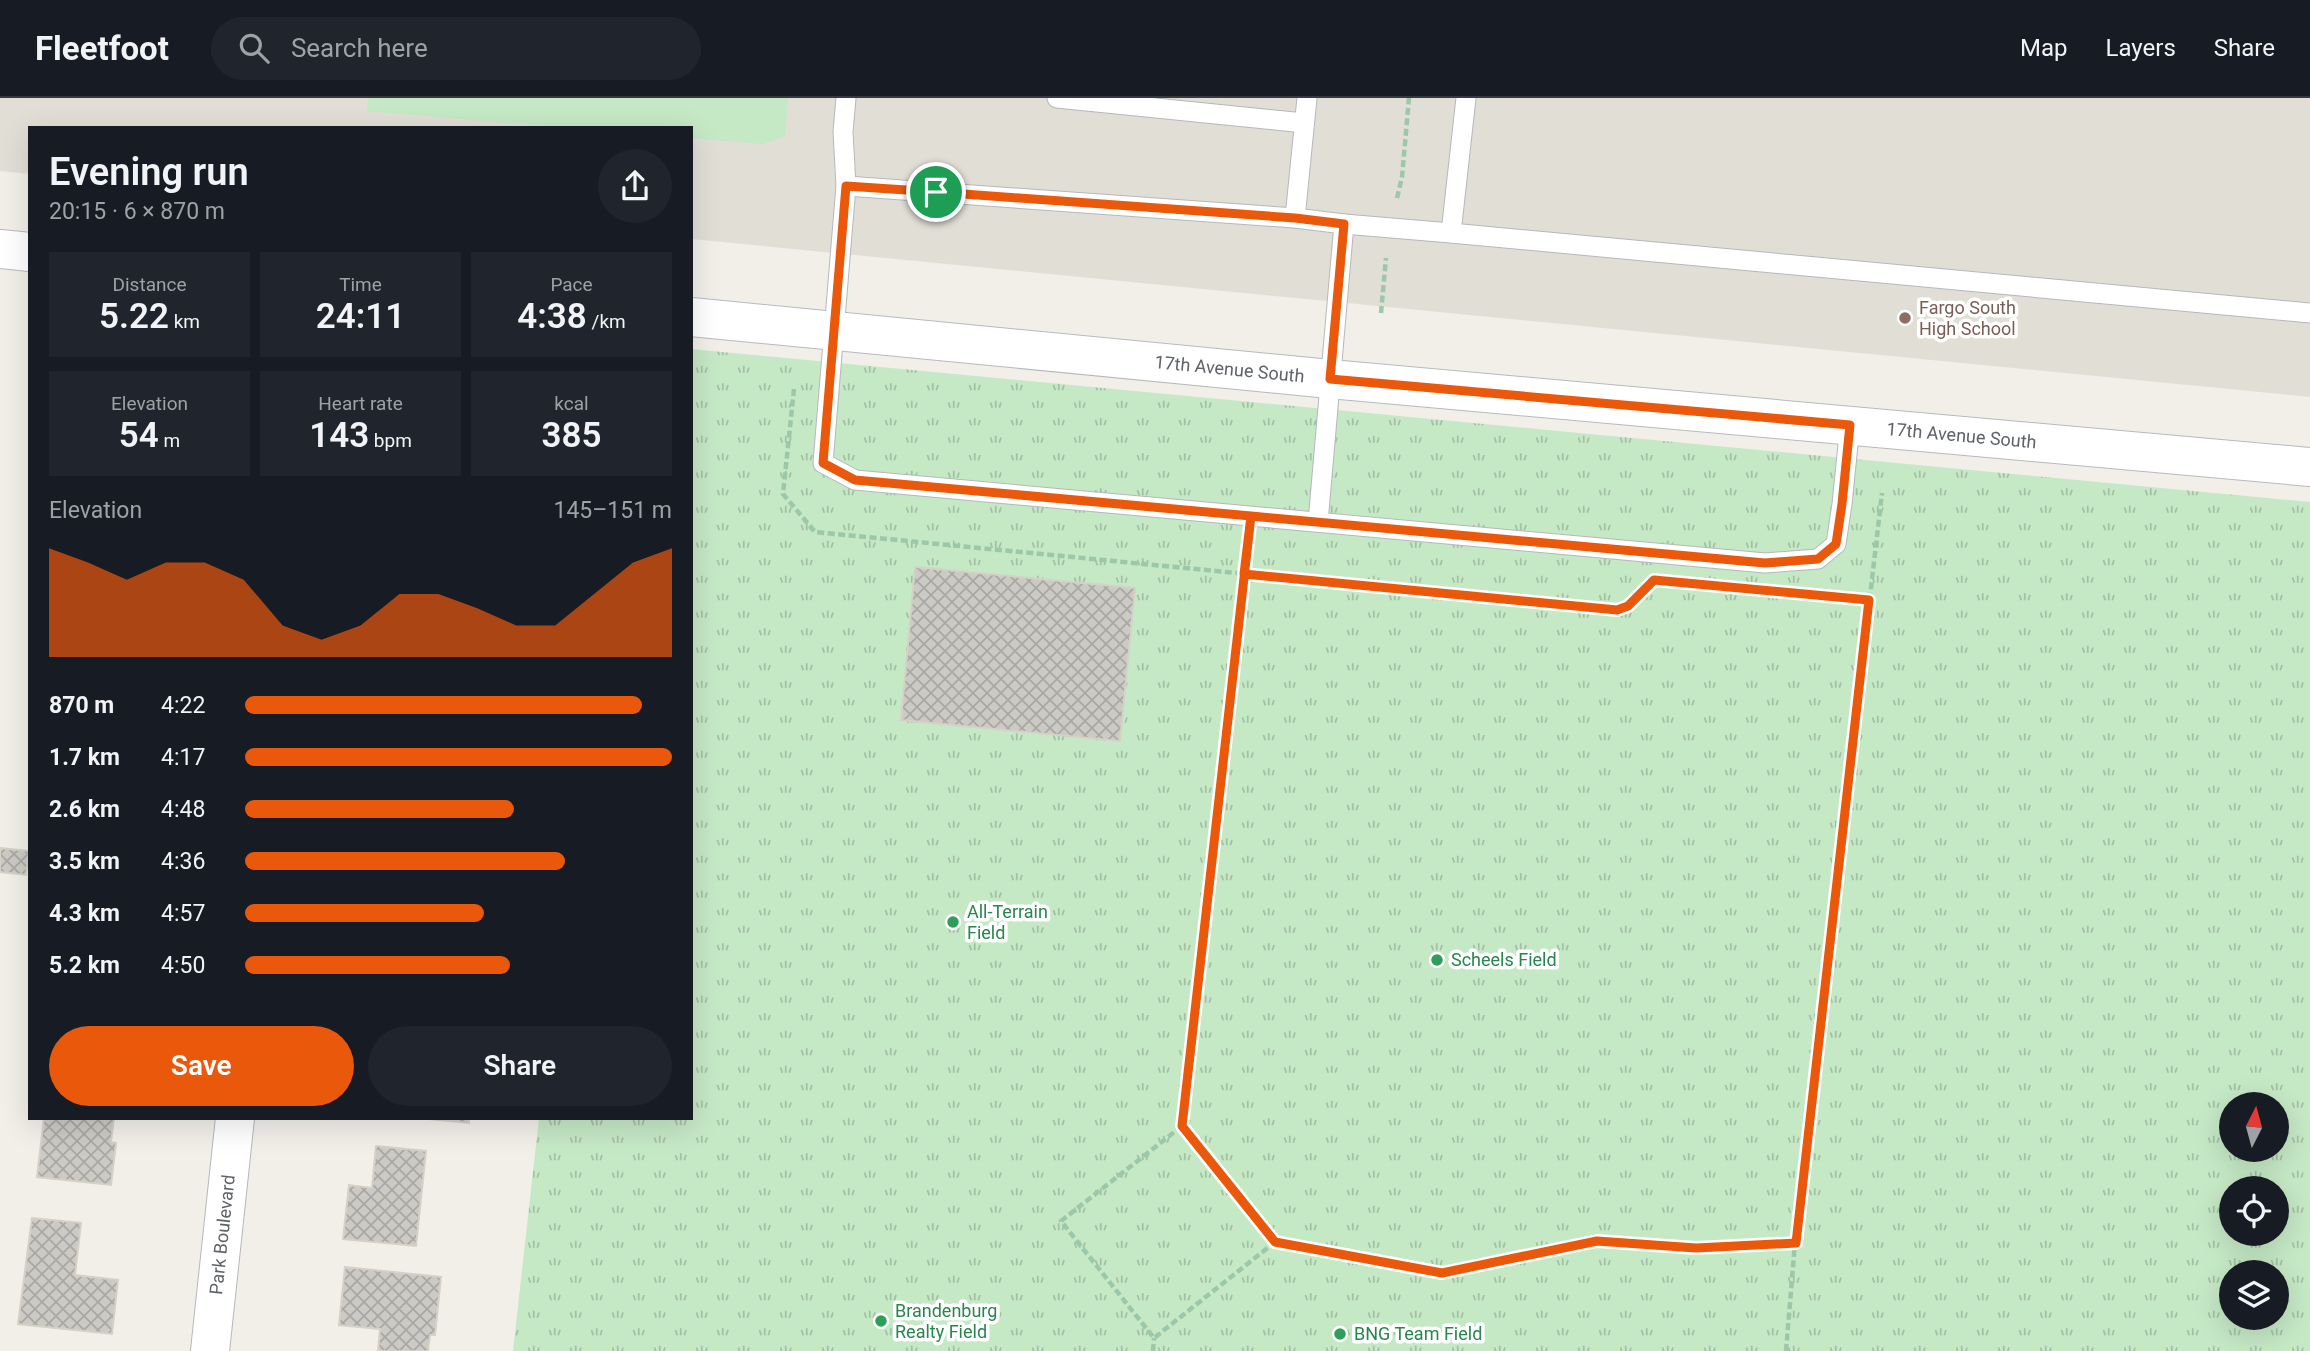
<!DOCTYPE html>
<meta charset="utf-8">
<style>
body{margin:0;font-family:Roboto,sans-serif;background:#20242c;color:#f1f3f6;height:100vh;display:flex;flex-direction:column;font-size:26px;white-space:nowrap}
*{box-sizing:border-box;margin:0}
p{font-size:23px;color:#9ea1a6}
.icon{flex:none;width:38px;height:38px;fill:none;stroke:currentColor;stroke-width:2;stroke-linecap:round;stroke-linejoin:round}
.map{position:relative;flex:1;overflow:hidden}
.panel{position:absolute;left:28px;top:28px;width:665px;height:994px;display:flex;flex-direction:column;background:#171b24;border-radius:0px;box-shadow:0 7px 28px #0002}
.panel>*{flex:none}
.needle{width:46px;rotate:6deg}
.controls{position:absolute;left:2219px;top:994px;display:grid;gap:14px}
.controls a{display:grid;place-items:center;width:70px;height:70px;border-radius:50%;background:#171b24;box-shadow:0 7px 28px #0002;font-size:35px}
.pin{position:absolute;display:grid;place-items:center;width:60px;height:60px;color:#fff;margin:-30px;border:4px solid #fff;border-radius:50%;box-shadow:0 2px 7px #0007}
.round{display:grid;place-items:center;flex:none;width:74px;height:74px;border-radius:37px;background:#20242c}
.overview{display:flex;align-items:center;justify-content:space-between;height:119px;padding:0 21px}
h1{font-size:38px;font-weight:600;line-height:52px}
.metrics{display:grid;grid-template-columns:repeat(3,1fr);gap:10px;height:119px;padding:7px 21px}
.metrics div{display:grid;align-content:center;border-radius:0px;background:#20242c;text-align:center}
.metrics b{font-size:35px;font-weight:600}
.metrics small{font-size:19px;font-weight:400}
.metrics p{font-size:19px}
.chart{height:196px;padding:14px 21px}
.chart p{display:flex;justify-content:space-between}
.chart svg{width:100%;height:126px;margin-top:7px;fill:#ea580c;opacity:.7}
.cta{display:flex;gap:14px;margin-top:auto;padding:14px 21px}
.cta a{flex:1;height:80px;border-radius:42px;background:#ea580c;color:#fff;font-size:28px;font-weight:600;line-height:80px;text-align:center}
.cta a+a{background:#20242c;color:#f1f3f6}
ul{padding:0 21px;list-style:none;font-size:23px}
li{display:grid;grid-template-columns:112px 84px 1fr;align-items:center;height:52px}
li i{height:18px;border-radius:9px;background:#ea580c}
header{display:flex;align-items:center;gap:42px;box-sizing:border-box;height:98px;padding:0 35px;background:#171b24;border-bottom:2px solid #363941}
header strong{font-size:33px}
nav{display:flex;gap:38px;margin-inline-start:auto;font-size:24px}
.search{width:490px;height:63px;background:#20242c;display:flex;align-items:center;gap:18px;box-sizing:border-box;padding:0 24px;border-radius:38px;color:#9ea1a6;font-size:26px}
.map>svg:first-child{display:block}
.education{fill:#e1ded6}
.green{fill:#c5e8c5}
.park{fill:url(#park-tufts);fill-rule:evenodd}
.building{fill:url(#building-cross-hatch);stroke:#d6d1c6;stroke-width:2}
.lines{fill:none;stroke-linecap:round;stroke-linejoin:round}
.lane-casing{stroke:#b5b8bc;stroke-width:21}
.street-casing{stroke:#b5b8bc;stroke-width:40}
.secondary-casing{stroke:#b6babf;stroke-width:40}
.path{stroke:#9cc7a9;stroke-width:4.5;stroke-dasharray:7 3.5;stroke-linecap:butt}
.lane{stroke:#fff;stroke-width:19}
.street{stroke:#fff;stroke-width:38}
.secondary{stroke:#fff;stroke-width:38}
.route-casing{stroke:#fff;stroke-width:14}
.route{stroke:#ea580c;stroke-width:9}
.education-dot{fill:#8d6e63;stroke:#fff;stroke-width:2.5}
.leisure-dot{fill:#2e9e5b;stroke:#fff;stroke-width:2.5}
.labels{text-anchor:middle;stroke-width:7;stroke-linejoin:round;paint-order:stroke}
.education-label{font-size:18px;fill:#785e54;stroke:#fff;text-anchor:start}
.street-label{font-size:18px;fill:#5f6368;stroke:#fff}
.leisure-label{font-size:18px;fill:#27864d;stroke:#fff;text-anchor:start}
</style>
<header>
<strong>Fleetfoot</strong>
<div class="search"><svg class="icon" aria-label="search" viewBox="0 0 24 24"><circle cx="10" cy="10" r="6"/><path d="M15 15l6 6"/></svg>Search here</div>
<nav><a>Map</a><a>Layers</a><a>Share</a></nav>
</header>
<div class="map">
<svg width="2310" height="1253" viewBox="0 0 2310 1253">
<defs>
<pattern id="park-tufts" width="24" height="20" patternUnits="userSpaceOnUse" patternTransform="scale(1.75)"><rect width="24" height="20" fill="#c5e8c5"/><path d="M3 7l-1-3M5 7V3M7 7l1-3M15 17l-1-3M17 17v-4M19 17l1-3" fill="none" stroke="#a3c0a4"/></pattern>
<pattern id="building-cross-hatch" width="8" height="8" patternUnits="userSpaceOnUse" patternTransform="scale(1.75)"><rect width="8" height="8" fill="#cccac5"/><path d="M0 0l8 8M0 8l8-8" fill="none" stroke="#a9a8a4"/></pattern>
</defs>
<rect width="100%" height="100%" fill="#f1efe8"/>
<path class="education" d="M0,0H2310V299L691,141V30H30V76L0,73Z"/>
<path class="green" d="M368,0H788L785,38L763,46L691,40V30H567L367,13Z"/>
<path class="park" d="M691,251L2310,404V1253H513L539,1020H691ZM2231,1006H2277V1052H2231ZM2231,1090H2277V1136H2231ZM2231,1174H2277V1220H2231Z"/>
<g class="building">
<path d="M915,469L1135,490L1120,643L901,622Z"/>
<path d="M0,750L29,753L26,777L0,774Z"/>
<path d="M44,1020H114L111,1044L116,1045L111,1087L37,1079Z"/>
<path d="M419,1020H469V1025Z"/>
<path d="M376,1048L426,1053L416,1148L343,1141L349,1087L372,1090Z"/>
<path d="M32,1120L81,1125L75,1177L118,1182L112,1236L18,1226Z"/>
<path d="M345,1169L441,1179L435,1237H430L428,1253H378L380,1231L339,1227Z"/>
</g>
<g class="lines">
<defs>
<g id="lane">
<path d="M846,0L843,34L846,88L823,365L855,382L1765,465L1818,461L1836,446L1842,406L1850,327"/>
<path d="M1057,0L1304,25"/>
<path d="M1307,0L1295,120L1344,126L1318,424"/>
<path d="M846,88L1295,120"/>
<path d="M1344,126L1451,135L1466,0"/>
<path d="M1451,135L2310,215"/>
</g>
<g id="street">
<path id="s1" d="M210,1253L235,1020"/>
</g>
<g id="secondary">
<path d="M0,151L30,154"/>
<path id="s2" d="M691,219L1330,281L2310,369"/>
</g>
</defs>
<use href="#lane" class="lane-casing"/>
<use href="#street" class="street-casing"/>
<use href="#secondary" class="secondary-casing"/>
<g class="path">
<path d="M1397,100L1402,79L1409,0"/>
<path d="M1381,215L1386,160"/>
<path d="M794,291L783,396L815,434L1617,512L1628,508L1650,486"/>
<path d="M1803,495L1869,501"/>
<path d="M1182,1028L1061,1123L1154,1240L1275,1144L1182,1028L1248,449"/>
<path d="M1275,1144L1442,1175L1597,1143L1696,1150L1795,1145"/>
<path d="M1153,1253L1154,1240"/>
<path d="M1786,1253L1795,1145L1882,395"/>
</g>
<use href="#lane" class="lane"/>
<use href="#street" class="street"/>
<use href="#secondary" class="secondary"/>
</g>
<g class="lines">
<defs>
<path id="route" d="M936,94L846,88L823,365L855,382L1251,418C1228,621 1205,824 1182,1028L1275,1144L1442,1175L1597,1143L1696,1150L1796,1145L1869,502L1654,482L1628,508L1617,512L1244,476L1251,418L1765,465L1818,461L1836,446L1842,406L1850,327L1330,281L1344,126L1295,120L936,94"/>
</defs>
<use href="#route" class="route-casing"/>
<use href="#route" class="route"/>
</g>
<circle class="education-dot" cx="1905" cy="220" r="7"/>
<g class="leisure-dot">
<circle cx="953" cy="824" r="7"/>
<circle cx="1437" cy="862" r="7"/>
<circle cx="881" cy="1223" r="7"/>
<circle cx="1340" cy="1236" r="7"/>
</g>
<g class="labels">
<g class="education-label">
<text x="1919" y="216">Fargo South<tspan x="1919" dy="21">High School</tspan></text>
</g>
<g class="street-label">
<text dy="6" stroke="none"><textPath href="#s2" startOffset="541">17th Avenue South</textPath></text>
<text dy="6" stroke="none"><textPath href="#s2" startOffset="1276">17th Avenue South</textPath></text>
<text dy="6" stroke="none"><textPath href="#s1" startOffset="117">Park Boulevard</textPath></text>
</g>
<g class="leisure-label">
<text x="967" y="820">All-Terrain<tspan x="967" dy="21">Field</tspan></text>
<text x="1451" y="868">Scheels Field</text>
<text x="895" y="1219">Brandenburg<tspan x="895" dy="21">Realty Field</tspan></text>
<text x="1354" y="1242">BNG Team Field</text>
</g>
</g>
</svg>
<div class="controls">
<a><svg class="needle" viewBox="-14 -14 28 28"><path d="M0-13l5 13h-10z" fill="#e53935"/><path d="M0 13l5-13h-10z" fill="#9ea1a6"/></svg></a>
<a><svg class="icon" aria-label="locate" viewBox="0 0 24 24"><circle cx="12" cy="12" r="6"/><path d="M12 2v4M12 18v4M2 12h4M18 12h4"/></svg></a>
<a><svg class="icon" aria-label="layers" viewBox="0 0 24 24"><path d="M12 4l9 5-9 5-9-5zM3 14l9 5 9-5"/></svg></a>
</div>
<div class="pin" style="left:936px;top:94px;background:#1e9e55"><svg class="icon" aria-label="arrive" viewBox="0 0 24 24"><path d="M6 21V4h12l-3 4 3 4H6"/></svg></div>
<section class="panel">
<div class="overview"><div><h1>Evening run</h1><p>20:15 · 6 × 870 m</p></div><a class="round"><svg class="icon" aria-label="share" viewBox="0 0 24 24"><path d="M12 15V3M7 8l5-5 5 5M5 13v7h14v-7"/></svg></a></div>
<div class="metrics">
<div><p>Distance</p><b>5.22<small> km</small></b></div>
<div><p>Time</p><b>24:11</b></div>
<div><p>Pace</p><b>4:38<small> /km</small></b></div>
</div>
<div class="metrics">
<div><p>Elevation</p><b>54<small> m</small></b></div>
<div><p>Heart rate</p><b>143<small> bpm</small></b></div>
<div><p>kcal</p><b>385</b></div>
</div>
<div class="chart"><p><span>Elevation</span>145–151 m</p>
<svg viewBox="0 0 160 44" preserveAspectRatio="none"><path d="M0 44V6L10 11L20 17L30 11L40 11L50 17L60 33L70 38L80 33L90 22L100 22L110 27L120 33L130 33L140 22L150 11L160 6V44z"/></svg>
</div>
<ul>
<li><b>870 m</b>4:22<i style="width:93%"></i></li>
<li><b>1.7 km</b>4:17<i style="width:100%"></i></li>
<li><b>2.6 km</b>4:48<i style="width:63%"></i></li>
<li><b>3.5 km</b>4:36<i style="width:75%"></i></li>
<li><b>4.3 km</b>4:57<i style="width:56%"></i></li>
<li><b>5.2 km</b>4:50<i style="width:62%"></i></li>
</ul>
<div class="cta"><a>Save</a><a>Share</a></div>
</section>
</div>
